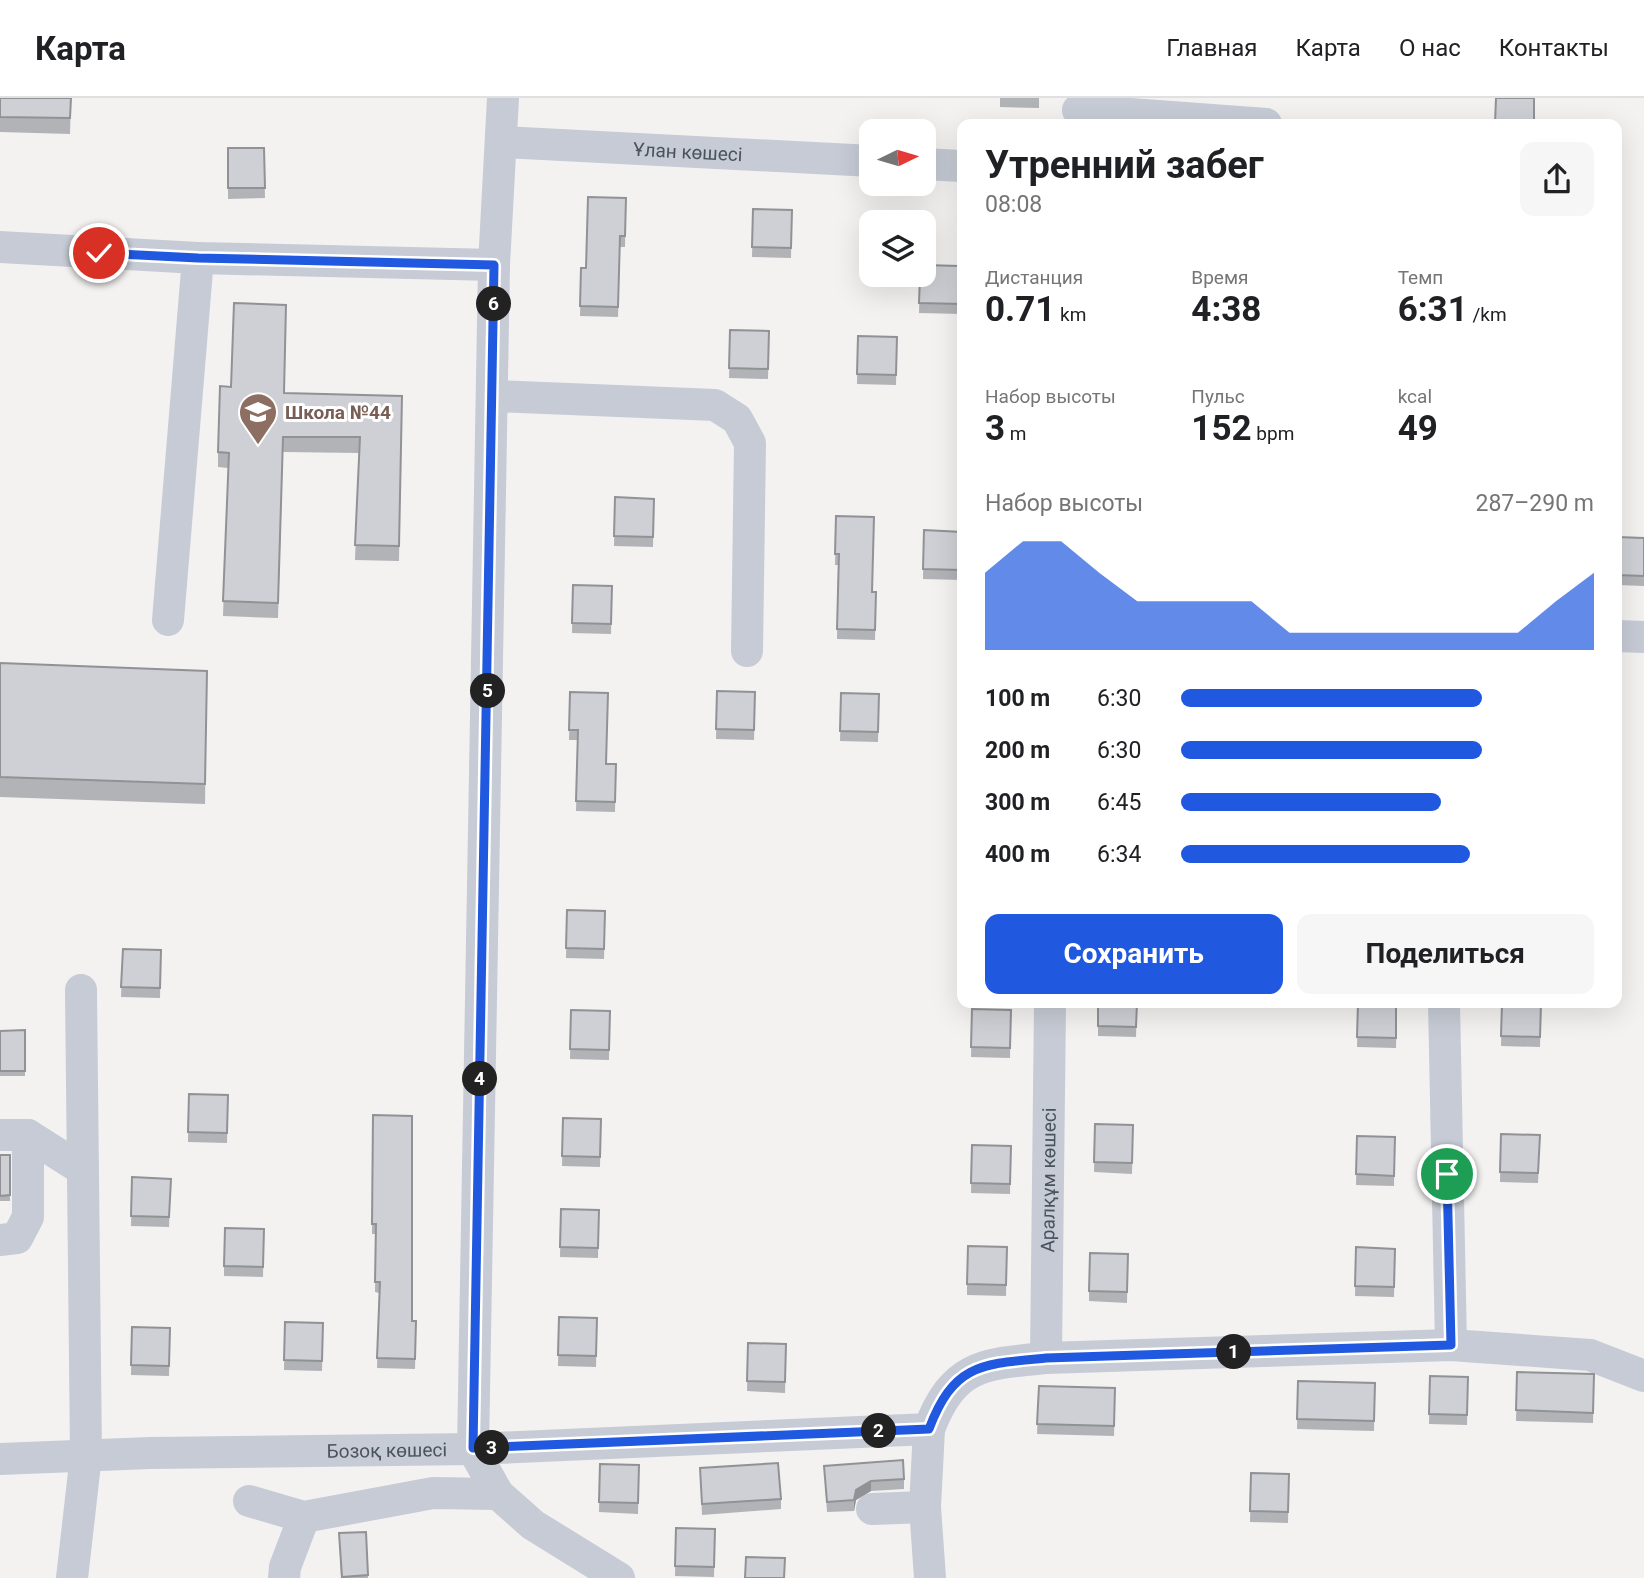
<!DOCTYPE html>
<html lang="ru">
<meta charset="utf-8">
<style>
body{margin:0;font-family:Roboto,sans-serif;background:#f6f6f6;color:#202124;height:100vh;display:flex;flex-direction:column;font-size:26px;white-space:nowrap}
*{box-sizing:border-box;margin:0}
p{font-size:23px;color:#757577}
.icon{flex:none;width:38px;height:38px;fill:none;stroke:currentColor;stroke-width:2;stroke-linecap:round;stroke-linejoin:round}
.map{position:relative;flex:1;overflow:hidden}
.panel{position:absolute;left:957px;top:21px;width:665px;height:889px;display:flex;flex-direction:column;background:#fff;border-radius:14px;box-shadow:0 7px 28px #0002}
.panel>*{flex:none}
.needle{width:46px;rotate:85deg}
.buttons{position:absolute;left:859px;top:21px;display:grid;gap:14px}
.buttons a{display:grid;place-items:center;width:77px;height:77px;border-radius:14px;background:#fff;box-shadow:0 7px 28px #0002;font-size:35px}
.pin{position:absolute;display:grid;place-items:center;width:60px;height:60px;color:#fff;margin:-30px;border:4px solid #fff;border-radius:50%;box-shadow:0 2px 7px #0007}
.km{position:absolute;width:35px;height:35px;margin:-18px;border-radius:50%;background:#222;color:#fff;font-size:19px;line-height:35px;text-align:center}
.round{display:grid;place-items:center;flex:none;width:74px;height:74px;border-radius:14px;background:#f6f6f6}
.summary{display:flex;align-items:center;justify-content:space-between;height:119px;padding:0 28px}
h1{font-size:38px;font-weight:700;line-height:52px}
.stats{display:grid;grid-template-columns:repeat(3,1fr);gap:10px;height:119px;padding:7px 28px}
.stats div{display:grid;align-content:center}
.stats b{font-size:35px;font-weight:700}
.stats small{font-size:19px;font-weight:400}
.stats p{font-size:19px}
.chart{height:196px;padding:14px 28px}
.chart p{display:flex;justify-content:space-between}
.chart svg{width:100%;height:126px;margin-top:7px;fill:#2059df;opacity:.7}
.cta{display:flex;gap:14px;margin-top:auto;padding:14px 28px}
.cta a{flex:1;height:80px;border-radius:14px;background:#2059df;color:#fff;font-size:28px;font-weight:700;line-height:80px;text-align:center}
.cta a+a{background:#f6f6f6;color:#202124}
ul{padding:0 28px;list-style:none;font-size:23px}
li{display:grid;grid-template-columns:112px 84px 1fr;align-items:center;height:52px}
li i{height:18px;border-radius:9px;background:#2059df}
header{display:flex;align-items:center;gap:42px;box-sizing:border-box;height:98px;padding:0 35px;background:#fff;border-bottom:2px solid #e0e0e0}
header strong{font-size:33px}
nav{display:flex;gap:38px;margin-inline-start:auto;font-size:24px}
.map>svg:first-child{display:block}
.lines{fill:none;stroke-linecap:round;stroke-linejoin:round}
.minor{stroke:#c6cbd5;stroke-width:32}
.wall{fill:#b1b3b7}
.shaded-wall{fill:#909295}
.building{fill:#ced0d5;stroke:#909295;stroke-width:2}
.route-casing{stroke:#fff;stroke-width:14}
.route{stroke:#2059df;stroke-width:9}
.labels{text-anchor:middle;stroke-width:6;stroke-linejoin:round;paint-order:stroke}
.street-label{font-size:19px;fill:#4a525e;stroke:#fff}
.education-label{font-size:19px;font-weight:bold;fill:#785e54;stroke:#fff;text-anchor:start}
</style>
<header>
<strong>Карта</strong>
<nav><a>Главная</a><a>Карта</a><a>О нас</a><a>Контакты</a></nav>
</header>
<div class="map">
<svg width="1644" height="1480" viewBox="0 0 1644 1480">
<rect width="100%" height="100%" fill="#f3f2f1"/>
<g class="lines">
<g class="minor">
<path d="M503,0L494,167L473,1351L498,1396L533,1427L619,1480"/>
<path d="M1078,12L1266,26"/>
<path id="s1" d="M502,44L872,63"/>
<path d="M924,66L962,68"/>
<path d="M0,149L198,160L494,167"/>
<path d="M494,298L715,307L737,321L750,345L747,553"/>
<path d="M168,522L198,160"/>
<path d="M1617,538L1644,539"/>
<path d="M1444,905L1451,1247"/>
<path d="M0,1037H28L80,1070"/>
<path d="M0,1142L17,1140L28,1119V1037"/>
<path id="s2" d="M1046,1260L1050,905"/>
<path d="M929,1331L925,1409L930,1480"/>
<path id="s3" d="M0,1361L150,1355L473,1351L929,1331C954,1266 983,1266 1046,1260L1451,1247L1590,1257L1644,1278"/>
<path d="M249,1403L304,1419L285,1469L284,1480"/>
<path d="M872,1411L925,1409"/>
<path d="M304,1419L433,1395L498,1396"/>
<path d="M72,1480L86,1357L81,892"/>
</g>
</g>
<g class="wall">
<path d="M0,0H71L70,36L0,34Z"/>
<path d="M1000,0H1039V10L1000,9Z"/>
<path d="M228,50H264L265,100L228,101Z"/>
<path d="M626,100L625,149H620L618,219L580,218L581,170H586Z"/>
<path d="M753,111L792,112L791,160L752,159Z"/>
<path d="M920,177H962V216L919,215Z"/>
<path d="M730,232L769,233L768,281L729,280Z"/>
<path d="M858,238L897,239L896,287L857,286Z"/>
<path d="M284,295L402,298L399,463L355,462L359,355L283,354L278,520L223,518L228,370L218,369V354Z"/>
<path d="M615,399L654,401L653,449L614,448Z"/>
<path d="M836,418L873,494H876L875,542L837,541L838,467H835Z"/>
<path d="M924,432L962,434V482L923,481Z"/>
<path d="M1617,439L1644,440V488L1617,487Z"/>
<path d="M573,487L612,488L611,536L572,535Z"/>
<path d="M0,565L207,573L205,706L0,699Z"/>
<path d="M717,593L755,594L754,642L716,641Z"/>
<path d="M570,594L606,666H616L615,714L576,713L578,642H569Z"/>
<path d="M841,595L879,596L878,644L840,643Z"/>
<path d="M567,812L605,813L604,861L566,860Z"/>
<path d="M123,851L161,852L160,900L121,899Z"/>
<path d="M1137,905L1136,939L1098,938V928Z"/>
<path d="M1358,905H1397L1396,950L1357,949Z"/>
<path d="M1502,905H1541L1540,949L1501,948Z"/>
<path d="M972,911L1011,912L1010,960L971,959Z"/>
<path d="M571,912L610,913L609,962L570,961Z"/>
<path d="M25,932V978H0V933Z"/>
<path d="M189,996L228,997L227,1045L188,1044Z"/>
<path d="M373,1017L412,1223H416L415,1271L377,1270L379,1195L375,1194L376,1136H372Z"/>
<path d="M563,1020L601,1021L600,1069L562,1068Z"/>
<path d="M1095,1026L1133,1027L1132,1076L1094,1074Z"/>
<path d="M1501,1036L1540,1037L1538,1085L1500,1084Z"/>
<path d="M1357,1038L1395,1039L1394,1088L1356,1087Z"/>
<path d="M972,1047L1011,1048L1010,1096L971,1095Z"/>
<rect x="0" y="1057" width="10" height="46"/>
<path d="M132,1079L171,1081L169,1129L131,1128Z"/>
<path d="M561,1111L599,1112L598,1160L560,1159Z"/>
<path d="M264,1131L263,1179L224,1178V1168Z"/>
<path d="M1007,1149L1006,1198L967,1197V1186Z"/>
<path d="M1356,1149L1395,1151L1394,1199L1355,1198Z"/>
<path d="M1128,1156L1127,1205L1089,1203V1193Z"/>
<path d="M559,1219L597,1220L596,1269L558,1268Z"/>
<path d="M285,1224L323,1225L322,1273L284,1272Z"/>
<path d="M132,1229L170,1230L169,1278L131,1277Z"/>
<path d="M748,1245L786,1246L785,1295L747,1293Z"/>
<path d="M1517,1274L1594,1276L1593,1325L1516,1323Z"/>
<path d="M1430,1278L1468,1279L1467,1327L1429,1326Z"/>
<path d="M1298,1283L1375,1285L1374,1333L1297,1331Z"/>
<path d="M1039,1288L1115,1290L1114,1338L1037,1336Z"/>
<path d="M600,1366L639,1367L638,1416L599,1414Z"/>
<path d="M824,1368L904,1381V1391L871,1393L856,1402L854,1413L827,1414Z"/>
<path d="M700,1370L781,1401V1411L702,1417Z"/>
<path d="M1251,1375L1289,1376L1288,1425L1250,1424Z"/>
<path d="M676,1430L715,1431L714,1479L675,1478Z"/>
<path d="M366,1434L368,1480H341L339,1435Z"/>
</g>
<path class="shaded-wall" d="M871,1383V1393L856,1402L854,1413V1402L856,1392Z"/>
<g class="building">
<path d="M0,0H71L70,20L0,19Z"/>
<path d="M1496,0H1534V26H1495Z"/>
<path d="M228,50H264L265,90H228Z"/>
<path d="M588,99L626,100L625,138H620L618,209L580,208L581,170H586Z"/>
<path d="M753,111L792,112L791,150L752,149Z"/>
<path d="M924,167L959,168V177H962V206L919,205L920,177H924Z"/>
<path d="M234,205L286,207L284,295L402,298L399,448L355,447L360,339H283L278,505L223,503L229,355L218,354L220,288L231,289Z"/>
<path d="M730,232L769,233L768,271L729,270Z"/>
<path d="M858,238L897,239L896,277L857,276Z"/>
<path d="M615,399L654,401L653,439L614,438Z"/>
<path d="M836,418L874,419L872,494H876L875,532L837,531L839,456H835Z"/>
<path d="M924,432L962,434V472L923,471Z"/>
<path d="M1617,439L1644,440V478L1617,477Z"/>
<path d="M573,487L612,488L611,526L572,525Z"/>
<path d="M0,565L207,573L205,686L0,679Z"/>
<path d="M717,593L755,594L754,632L716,631Z"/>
<path d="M570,594L608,595L606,666H616L615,704L576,703L578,632H569Z"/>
<path d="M841,595L879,596L878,634L840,633Z"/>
<path d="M567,812L605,813L604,851L566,850Z"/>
<path d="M123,851L161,852L160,890L121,889Z"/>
<path d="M1098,905H1137L1136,929L1098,928Z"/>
<path d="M1358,905H1396V940L1357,939Z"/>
<path d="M1502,905H1541L1540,939L1501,938Z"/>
<path d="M972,911L1011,912L1010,950L971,949Z"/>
<path d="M571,912L610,913L609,952L570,951Z"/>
<path d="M25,932V973H0V933Z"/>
<path d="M189,996L228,997L227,1035L188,1034Z"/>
<path d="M373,1017L412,1018V1223H416L415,1261L377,1260L380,1184H375L376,1126H372Z"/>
<path d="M563,1020L601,1021L600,1059L562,1058Z"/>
<path d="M1095,1026L1133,1027L1132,1065L1094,1064Z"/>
<path d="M1501,1036L1540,1037L1538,1075L1500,1074Z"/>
<path d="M1357,1038L1395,1039L1394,1078L1356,1076Z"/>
<path d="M972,1047L1011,1048L1010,1086L971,1085Z"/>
<path d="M0,1057H10V1097L0,1098Z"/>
<path d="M132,1079L171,1081L169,1119L131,1118Z"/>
<path d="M561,1111L599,1112L598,1150L560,1149Z"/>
<path d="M225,1130L264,1131L263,1169L224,1168Z"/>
<path d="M968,1148L1007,1149L1006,1187L967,1186Z"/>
<path d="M1356,1149L1395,1151L1394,1189L1355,1188Z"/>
<path d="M1090,1155L1128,1156L1127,1194L1089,1193Z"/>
<path d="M559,1219L597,1220L596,1258L558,1257Z"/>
<path d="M285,1224L323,1225L322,1263L284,1262Z"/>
<path d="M132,1229L170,1230L169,1268L131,1267Z"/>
<path d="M748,1245L786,1246L785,1284L747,1283Z"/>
<path d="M1517,1274L1594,1276L1593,1315L1516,1312Z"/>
<path d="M1430,1278L1468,1279L1467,1317L1429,1316Z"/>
<path d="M1298,1283L1375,1285L1374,1323L1297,1321Z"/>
<path d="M1039,1288L1115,1290L1114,1328L1037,1326Z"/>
<path d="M903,1362L904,1381L871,1383L856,1392L854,1402L827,1404L824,1368Z"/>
<path d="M778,1365L781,1401L702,1406L700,1370Z"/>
<path d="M600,1366L639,1367L638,1405L599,1404Z"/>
<path d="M1251,1375L1289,1376L1288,1414L1250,1413Z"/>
<path d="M676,1430L715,1431L714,1469L675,1468Z"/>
<path d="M366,1434L368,1477L342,1479L339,1435Z"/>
<path d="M746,1459L785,1460L784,1480H745Z"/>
</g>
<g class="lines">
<defs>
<path id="route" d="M99,155L198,160L494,167L473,1350L929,1331C954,1265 982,1266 1046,1260L1451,1247L1447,1076"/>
</defs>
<use href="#route" class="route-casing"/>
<use href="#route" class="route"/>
</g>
<defs>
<symbol id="school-pin" viewBox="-11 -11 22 30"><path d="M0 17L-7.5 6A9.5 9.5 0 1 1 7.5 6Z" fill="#8d6e63" stroke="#fff"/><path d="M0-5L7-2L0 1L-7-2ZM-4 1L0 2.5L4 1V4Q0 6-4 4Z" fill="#fff"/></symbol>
</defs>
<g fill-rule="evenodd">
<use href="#school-pin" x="236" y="292" width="44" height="60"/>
</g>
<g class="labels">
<g class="street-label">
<text dy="7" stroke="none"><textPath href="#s1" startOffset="186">Ұлан көшесі</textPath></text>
<text dy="7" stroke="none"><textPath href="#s2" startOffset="178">Аралқұм көшесі</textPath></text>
<text dy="7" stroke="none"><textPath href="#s3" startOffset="387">Бозоқ көшесі</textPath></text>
</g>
<g class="education-label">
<text x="285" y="321">Школа №44</text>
</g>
</g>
</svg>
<div class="buttons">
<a><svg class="needle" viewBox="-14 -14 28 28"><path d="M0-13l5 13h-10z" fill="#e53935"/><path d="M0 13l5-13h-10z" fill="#757577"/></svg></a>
<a><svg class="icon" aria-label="layers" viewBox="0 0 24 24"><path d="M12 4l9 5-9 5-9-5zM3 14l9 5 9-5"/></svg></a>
</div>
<div class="pin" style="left:1447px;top:1076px;background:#1e9e55"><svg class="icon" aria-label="arrive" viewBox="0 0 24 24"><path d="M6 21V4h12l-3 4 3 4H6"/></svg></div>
<div class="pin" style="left:99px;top:155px;background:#d93025"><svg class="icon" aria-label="check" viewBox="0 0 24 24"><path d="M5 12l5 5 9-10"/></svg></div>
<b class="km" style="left:1234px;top:1254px">1</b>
<b class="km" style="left:879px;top:1333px">2</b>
<b class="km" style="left:492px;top:1350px">3</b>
<b class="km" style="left:480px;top:981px">4</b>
<b class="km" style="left:488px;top:593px">5</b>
<b class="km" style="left:494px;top:206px">6</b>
<section class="panel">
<div class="summary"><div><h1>Утренний забег</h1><p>08:08</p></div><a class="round"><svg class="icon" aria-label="share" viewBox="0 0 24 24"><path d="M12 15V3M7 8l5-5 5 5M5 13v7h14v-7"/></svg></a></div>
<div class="stats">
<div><p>Дистанция</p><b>0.71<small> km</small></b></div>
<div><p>Время</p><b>4:38</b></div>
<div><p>Темп</p><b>6:31<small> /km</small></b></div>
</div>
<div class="stats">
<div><p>Набор высоты</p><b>3<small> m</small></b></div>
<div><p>Пульс</p><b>152<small> bpm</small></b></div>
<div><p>kcal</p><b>49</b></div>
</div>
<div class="chart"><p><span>Набор высоты</span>287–290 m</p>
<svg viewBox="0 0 160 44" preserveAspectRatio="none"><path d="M0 44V17L10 6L20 6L30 17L40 27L50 27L60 27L70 27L80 38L90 38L100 38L110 38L120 38L130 38L140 38L150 27L160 17V44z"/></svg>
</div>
<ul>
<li><b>100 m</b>6:30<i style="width:73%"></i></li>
<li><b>200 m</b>6:30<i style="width:73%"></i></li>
<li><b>300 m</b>6:45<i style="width:63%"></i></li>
<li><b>400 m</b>6:34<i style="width:70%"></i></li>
</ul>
<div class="cta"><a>Сохранить</a><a>Поделиться</a></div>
</section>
</div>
